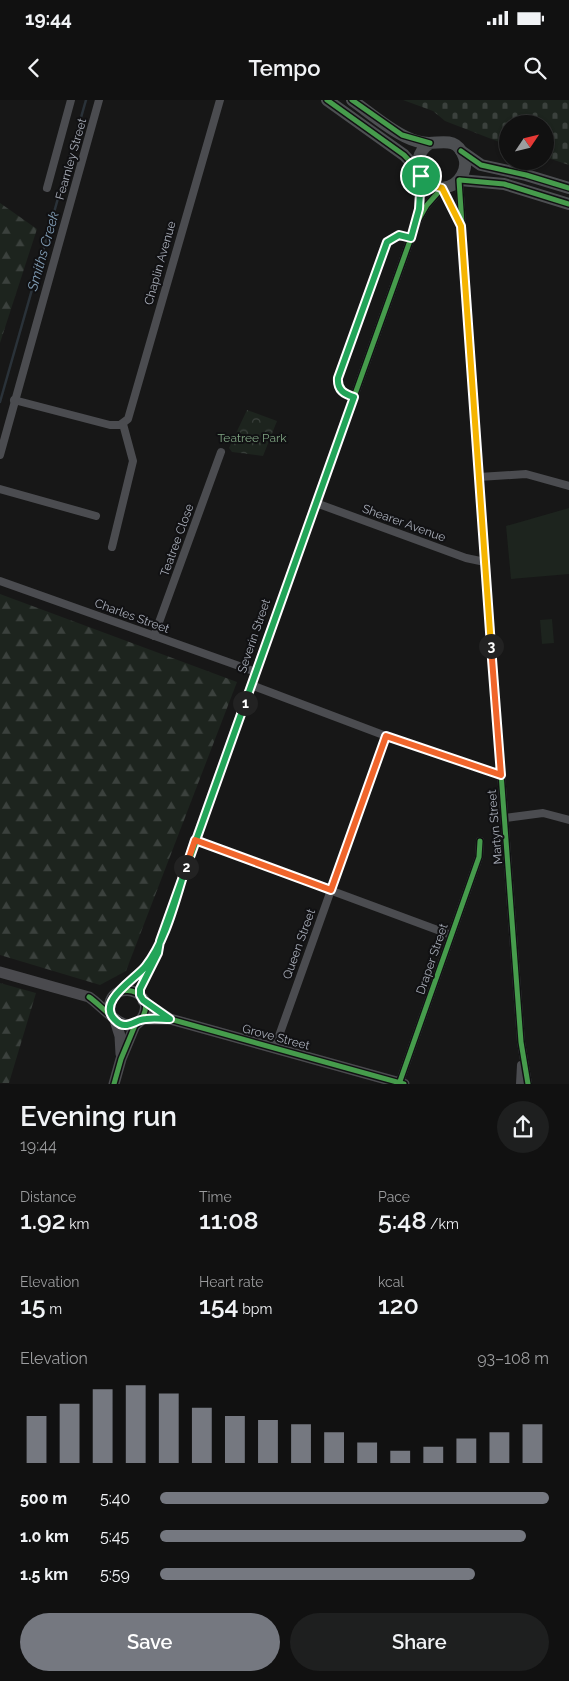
<!DOCTYPE html>
<meta charset="utf-8">
<style>
body{margin:0;font-family:Raleway,sans-serif;background:#1e1f1f;color:#f1f3f6;height:100vh;display:flex;flex-direction:column;font-size:19px;white-space:nowrap}
*{box-sizing:border-box;margin:0}
p{font-size:16px;color:#9c9d9f}
.icon{flex:none;width:28px;height:28px;fill:none;stroke:currentColor;stroke-width:2;stroke-linecap:round;stroke-linejoin:round}
.map{position:relative;height:984px;overflow:hidden}
.side{display:flex;flex-direction:column;background:#111;flex:1}
.side>*{flex:none}
.needle{width:32px;rotate:55deg}
.controls{position:absolute;left:499px;top:15px;display:grid;gap:10px}
.controls a{display:grid;place-items:center;width:55px;height:55px;border-radius:50%;background:#111;box-shadow:0 1px 4px #0004,0 0 0 1px #303131;font-size:25px}
.pin{position:absolute;display:grid;place-items:center;width:42px;height:42px;color:#fff;margin:-21px;border:2px solid #fff;border-radius:50%;box-shadow:0 1px 5px #0007}
.km{position:absolute;width:25px;height:25px;margin:-12px;border-radius:50%;background:#222;color:#fff;font-size:14px;line-height:25px;text-align:center}
.round{display:grid;place-items:center;flex:none;width:52px;height:52px;border-radius:26px;background:#1e1f1f}
.summary{display:flex;align-items:center;justify-content:space-between;height:85px;padding:0 20px}
h1{font-size:28px;font-weight:600;line-height:38px}
.metrics{display:grid;grid-template-columns:repeat(3,1fr);gap:8px;height:85px;padding:5px 20px}
.metrics div{display:grid;align-content:center}
.metrics b{font-size:25px;font-weight:600}
.metrics small{font-size:14px;font-weight:400}
.metrics p{font-size:14px}
.chart{height:140px;padding:10px 20px}
.chart p{display:flex;justify-content:space-between}
.chart svg{width:100%;height:90px;margin-top:5px;stroke:#757880;stroke-width:6}
.button{display:flex;gap:10px;margin-top:auto;padding:10px 20px}
.button a{flex:1;height:58px;border-radius:30px;background:#757880;color:#fff;font-size:20px;font-weight:600;line-height:58px;text-align:center}
.button a+a{background:#1e1f1f;color:#f1f3f6}
ul{padding:0 20px;list-style:none;font-size:16px}
li{display:grid;grid-template-columns:80px 60px 1fr;align-items:center;height:38px}
li i{height:12px;border-radius:6px;background:#757880}
.status{display:flex;justify-content:space-between;align-items:center;height:35px;padding:0 25px;background:#111;direction:ltr}
.status svg{height:14px;fill:currentColor}
header{display:flex;justify-content:space-between;align-items:center;height:65px;padding:0 20px;background:#111;font-size:22px;font-weight:600}
.map>svg:first-child{display:block}
.forest{fill:url(#forest-firs)}
.cemetery{fill:url(#cemetery-stones)}
.park{fill:url(#park-crowns)}
.pitch{fill:#1d241e}
.lines{fill:none;stroke-linecap:round;stroke-linejoin:round}
.stream{stroke:#2a3239;stroke-width:2.5}
.street{stroke:#4b4c50;stroke-width:8}
.secondary{stroke:#4a4a4e;stroke-width:11}
.primary{stroke:#4d4f52;stroke-width:12}
.cycleway-casing{stroke:#111113;stroke-width:8}
.cycleway{stroke:#469c4c;stroke-width:5}
.split-1-casing{stroke:#fff;stroke-width:10}
.split-2-casing{stroke:#fff;stroke-width:10}
.split-3-casing{stroke:#fff;stroke-width:10}
.split-4-casing{stroke:#fff;stroke-width:10}
.split-1{stroke:#22a559;stroke-width:6}
.split-2{stroke:#22a559;stroke-width:6}
.split-3{stroke:#f0652b;stroke-width:6}
.split-4{stroke:#f5b400;stroke-width:6}
.labels{text-anchor:middle;stroke-width:4;stroke-linejoin:round;paint-order:stroke}
.street-label{font-size:12px;fill:#a8adb8;stroke:#111113}
.park-label{font-size:12px;fill:#7fa381;stroke:#111113}
.water-label{font-size:14px;font-style:italic;fill:#7f9bb3;stroke:#111113}
</style>
<div class="status"><b>19:44</b><svg viewBox="0 0 49 12"><path d="M0 12V9h3v3zM5 12V6h3v6zM10 12V3h3v9zM15 12V0h3v12zM26 1h20v11H26zM47 4h2v5h-2z"/></svg></div>
<header><svg class="icon" aria-label="back" viewBox="0 0 24 24"><path d="M15 5l-7 7 7 7"/></svg>Tempo<svg class="icon" aria-label="search" viewBox="0 0 24 24"><circle cx="10" cy="10" r="6"/><path d="M15 15l6 6"/></svg></header>
<div class="map">
<svg width="569" height="984" viewBox="0 0 569 984">
<defs>
<pattern id="forest-firs" width="22" height="20" patternUnits="userSpaceOnUse" patternTransform="scale(1.25)"><rect width="22" height="20" fill="#1d241e"/><path d="M5 1l3.5 6h-7zM16 11l3.5 6h-7z" fill="#3b413d"/></pattern>
<pattern id="cemetery-stones" width="16" height="16" patternUnits="userSpaceOnUse" patternTransform="scale(1.25)"><rect width="16" height="16" fill="#1d241e"/><path d="M2 7V4a2 2 0 0 1 4 0v3zM10 15v-3a2 2 0 0 1 4 0v3z" fill="#3b413d"/></pattern>
<pattern id="park-crowns" width="20" height="18" patternUnits="userSpaceOnUse" patternTransform="scale(1.25)"><rect width="20" height="18" fill="#1d241e"/><path d="M2 6a3 3 0 1 1 6 0M12 15a3 3 0 1 1 6 0" fill="none" stroke="#3b413d"/></pattern>
</defs>
<rect width="100%" height="100%" fill="#171717"/>
<g class="forest">
<path d="M0,103L37,129L0,243Z"/>
<path d="M0,494L237,582L126,871L100,885L0,855Z"/>
<path d="M0,883L36,893L9,983H0Z"/>
</g>
<path class="cemetery" d="M403,0H569V65L545,57V24H508L507,45L445,21L433,11Z"/>
<path class="park" d="M247,310L277,321L263,356L232,352L229,348Z"/>
<g class="pitch">
<path d="M569,408V474L511,479L506,426Z"/>
<path d="M552,519L554,543L542,544L540,520Z"/>
</g>
<g class="lines">
<path class="stream" d="M0,302L86,0"/>
<g class="street">
<path d="M459,80L479,377L521,942L528,984"/>
<path d="M47,88L71,0"/>
<path d="M442,88L459,122"/>
<path d="M417,117L420,99L421,76"/>
<path d="M354,297C344,294 337,290 338,278L386,145L395,137H411"/>
<path d="M14,300L110,325H120L128,319L220,0"/>
<path d="M0,355L99,0"/>
<path d="M479,377L526,374L569,386"/>
<path d="M0,389L96,416"/>
<path d="M316,403L466,458L485,462"/>
<path d="M112,447L133,361L123,324"/>
<path d="M0,481L256,572"/>
<path d="M154,536L221,352"/>
<path d="M251,585L386,636L501,675"/>
<path d="M505,718L543,713L569,720"/>
<path d="M195,740L451,835"/>
<path d="M121,891L146,866L154,853"/>
<path d="M140,895C142,876 157,861 160,841L195,740L416,124L427,105L442,88"/>
<path d="M275,947L386,636"/>
<path d="M399,984L479,757L480,741"/>
<path d="M520,984L521,965"/>
</g>
<g class="secondary">
<path d="M0,872L89,897C102,905 132,945 144,914C155,886 101,879 111,915"/>
<path d="M143,901L170,919"/>
<path d="M141,919H170L404,984"/>
<path d="M115,920L120,936L121,954"/>
<path d="M114,984L121,959L136,923"/>
</g>
<g class="primary">
<path d="M327,0L404,55L419,71"/>
<path d="M352,0C369,12 387,28 406,37C412,40 422,43 429,43C443,43 457,37 464,57C466,63 465,70 462,75C454,90 434,92 423,80C413,67 418,51 430,43"/>
<path d="M461,51L481,65L526,75L569,88"/>
<path d="M460,80L504,84L569,104"/>
</g>
<defs>
<g id="cycleway">
<path d="M327,0L404,55L419,71"/>
<path d="M352,0L402,35L430,43"/>
<path d="M461,51L481,65L526,75L569,88"/>
<path d="M459,80L479,377L521,942L528,984"/>
<path d="M460,80L504,84L569,104"/>
<path d="M140,895C142,876 157,861 160,841L195,740L416,124L427,105L442,88"/>
<path d="M89,897C102,905 132,945 144,914C155,886 101,879 111,915"/>
<path d="M141,919H170L404,984"/>
<path d="M114,984L121,959L136,923"/>
<path d="M399,984L479,757L480,741"/>
</g>
</defs>
<use href="#cycleway" class="cycleway-casing"/>
<use href="#cycleway" class="cycleway"/>
</g>
<g class="lines">
<defs>
<path id="split-1" d="M245,603L354,297C344,294 337,290 338,278L387,142L399,135L411,138L419,109L421,76"/>
<path id="split-2" d="M186,767C175,800 167,839 145,867C134,880 96,902 115,920C126,932 135,919 146,919C154,918 162,919 170,919L143,900L140,895V889L158,853L160,841L245,603"/>
<path id="split-3" d="M186,767L195,740L331,790L386,636L501,675L491,546"/>
<path id="split-4" d="M421,76L430,85L442,88L461,126L491,546"/>
</defs>
<use href="#split-1" class="split-1-casing"/>
<use href="#split-2" class="split-2-casing"/>
<use href="#split-3" class="split-3-casing"/>
<use href="#split-4" class="split-4-casing"/>
<use href="#split-1" class="split-1"/>
<use href="#split-2" class="split-2"/>
<use href="#split-3" class="split-3"/>
<use href="#split-4" class="split-4"/>
</g>
<g class="labels">
<g class="street-label">
<text transform="translate(71 59) rotate(-74)" y="4">Fearnley Street</text>
<text transform="translate(160 163) rotate(-74)" y="4">Chaplin Avenue</text>
<text transform="translate(404 423) rotate(20)" y="4">Shearer Avenue</text>
<text transform="translate(177 440) rotate(-70)" y="4">Teatree Close</text>
<text transform="translate(132 516) rotate(20)" y="4">Charles Street</text>
<text transform="translate(254 536) rotate(-71)" y="4">Severin Street</text>
<text transform="translate(495 727) rotate(-95)" y="4">Martyn Street</text>
<text transform="translate(299 844) rotate(-70)" y="4">Queen Street</text>
<text transform="translate(432 859) rotate(-71)" y="4">Draper Street</text>
<text transform="translate(276 937) rotate(15)" y="4">Grove Street</text>
</g>
<g class="park-label">
<text x="252" y="342">Teatree Park</text>
</g>
<g class="water-label">
<text transform="translate(43 151) rotate(-74)" y="5">Smiths Creek</text>
</g>
</g>
</svg>
<div class="controls">
<a><svg class="needle" viewBox="-14 -14 28 28"><path d="M0-13l5 13h-10z" fill="#e53935"/><path d="M0 13l5-13h-10z" fill="#9c9d9f"/></svg></a>
</div>
<div class="pin" style="left:421px;top:76px;background:#1e9e55"><svg class="icon" aria-label="arrive" viewBox="0 0 24 24"><path d="M6 21V4h12l-3 4 3 4H6"/></svg></div>
<b class="km" style="left:245px;top:603px">1</b>
<b class="km" style="left:186px;top:767px">2</b>
<b class="km" style="left:491px;top:546px">3</b>
</div>
<section class="side">
<div class="summary"><div><h1>Evening run</h1><p>19:44</p></div><a class="round"><svg class="icon" aria-label="share" viewBox="0 0 24 24"><path d="M12 15V3M7 8l5-5 5 5M5 13v7h14v-7"/></svg></a></div>
<div class="metrics">
<div><p>Distance</p><b>1.92<small> km</small></b></div>
<div><p>Time</p><b>11:08</b></div>
<div><p>Pace</p><b>5:48<small> /km</small></b></div>
</div>
<div class="metrics">
<div><p>Elevation</p><b>15<small> m</small></b></div>
<div><p>Heart rate</p><b>154<small> bpm</small></b></div>
<div><p>kcal</p><b>120</b></div>
</div>
<div class="chart"><p><span>Elevation</span>93–108 m</p>
<svg viewBox="0 0 160 44" preserveAspectRatio="none"><path d="M5 44V21M15 44V15M25 44V8M35 44V6M45 44V10M55 44V17M65 44V21M75 44V23M85 44V25M95 44V29M105 44V34M115 44V38M125 44V36M135 44V32M145 44V29M155 44V25"/></svg>
</div>
<ul>
<li><b>500 m</b>5:40<i style="width:100%"></i></li>
<li><b>1.0 km</b>5:45<i style="width:94%"></i></li>
<li><b>1.5 km</b>5:59<i style="width:81%"></i></li>
</ul>
<div class="button"><a>Save</a><a>Share</a></div>
</section>
